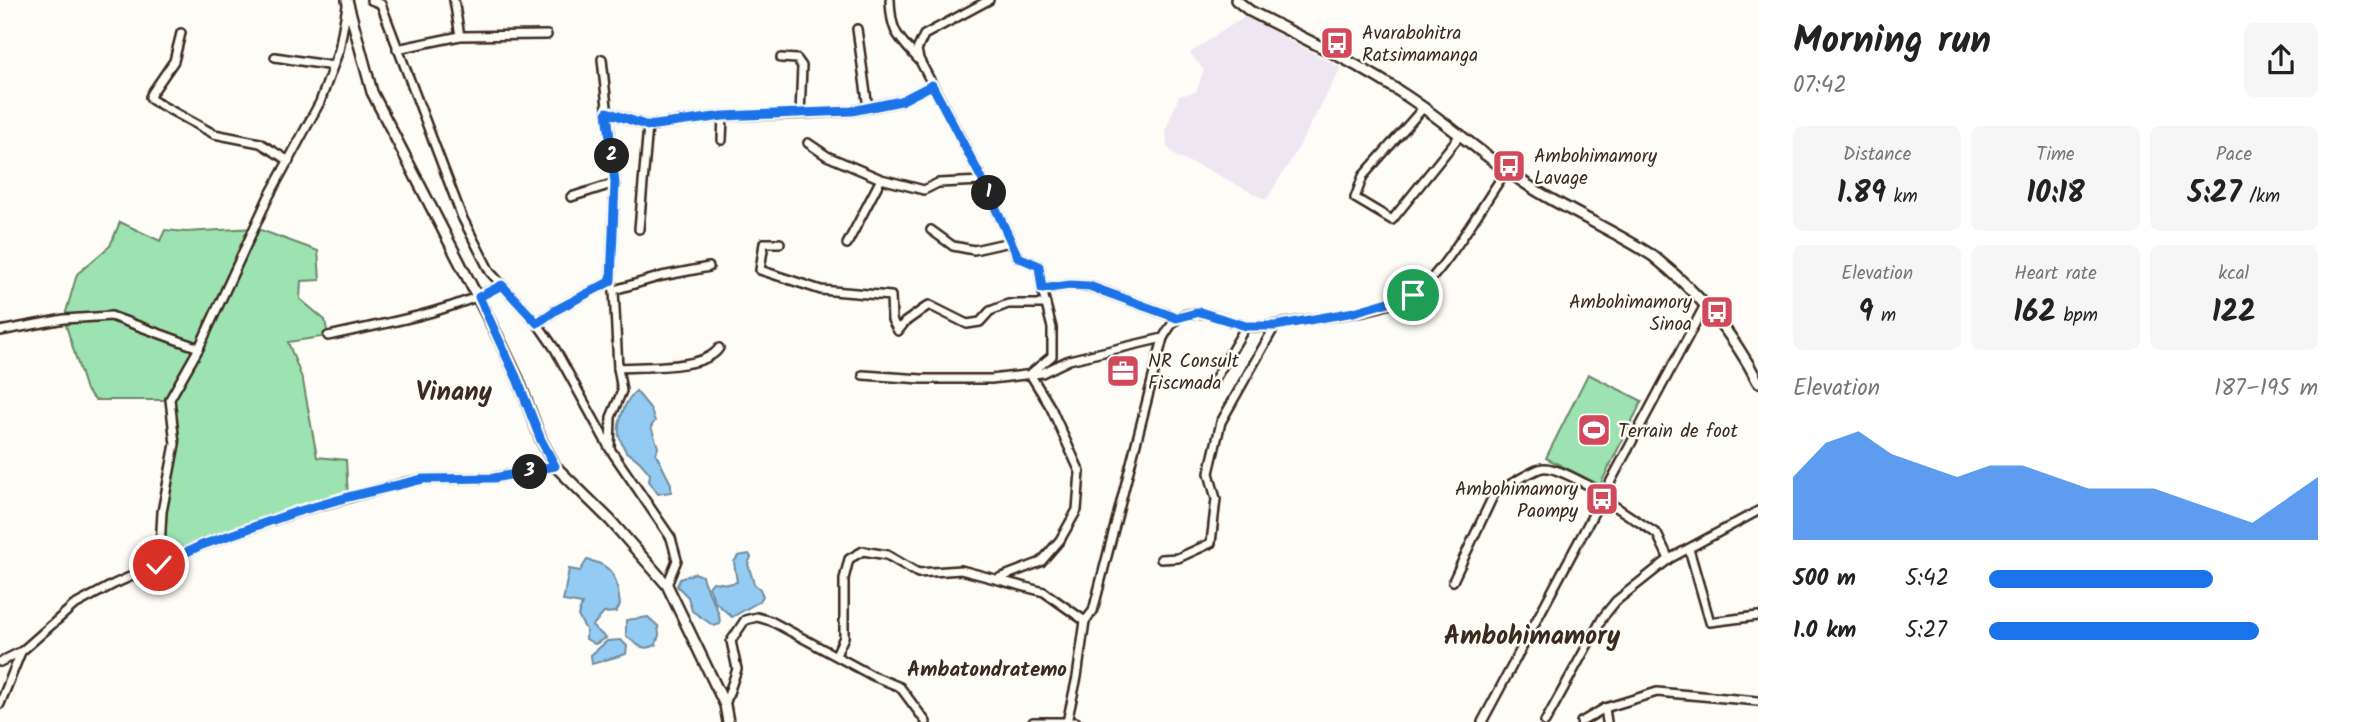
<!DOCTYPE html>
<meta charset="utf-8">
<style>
body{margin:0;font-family:Kalam,sans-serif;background:#f6f6f6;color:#222;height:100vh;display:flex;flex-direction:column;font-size:26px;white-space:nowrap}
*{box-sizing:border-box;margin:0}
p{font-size:23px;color:#767676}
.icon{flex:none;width:38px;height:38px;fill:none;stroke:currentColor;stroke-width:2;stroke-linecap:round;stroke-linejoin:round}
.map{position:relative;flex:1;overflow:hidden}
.details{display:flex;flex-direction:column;background:#fff;width:595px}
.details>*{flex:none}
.pin{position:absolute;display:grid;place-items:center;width:60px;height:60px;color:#fff;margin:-30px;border:4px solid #fff;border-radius:50%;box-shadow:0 2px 7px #0007}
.km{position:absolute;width:35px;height:35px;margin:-18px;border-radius:50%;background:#222;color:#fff;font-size:19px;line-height:35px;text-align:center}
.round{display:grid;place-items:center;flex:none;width:74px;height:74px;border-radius:10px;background:#f6f6f6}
.summary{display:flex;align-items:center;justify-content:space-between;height:119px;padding:0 35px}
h1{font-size:38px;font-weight:700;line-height:52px}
.stats{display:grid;grid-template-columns:repeat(3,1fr);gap:10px;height:119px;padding:7px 35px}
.stats div{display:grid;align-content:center;border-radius:10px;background:#f6f6f6;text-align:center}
.stats b{font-size:30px;font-weight:700}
.stats small{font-size:19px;font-weight:400}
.stats p{font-size:19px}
.chart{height:196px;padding:14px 35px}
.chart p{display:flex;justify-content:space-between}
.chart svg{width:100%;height:126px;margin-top:7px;fill:#1a73e8;opacity:.7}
ul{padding:0 35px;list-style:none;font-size:23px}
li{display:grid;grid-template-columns:112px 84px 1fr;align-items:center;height:52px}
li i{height:18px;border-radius:9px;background:#1a73e8}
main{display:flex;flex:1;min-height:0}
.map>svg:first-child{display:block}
.built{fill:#eee7f2}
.green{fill:#9ce3b1;stroke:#6c8668;stroke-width:2}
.water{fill:#94cbf2;stroke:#708b9d;stroke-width:2}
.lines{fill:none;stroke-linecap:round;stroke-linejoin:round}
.minor-casing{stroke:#3b2a1e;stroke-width:12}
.tertiary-casing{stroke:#3b2a1e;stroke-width:14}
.minor{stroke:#fdfcf7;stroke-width:7}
.tertiary{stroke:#fdfcf7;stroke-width:9}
.route-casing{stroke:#fff;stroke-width:14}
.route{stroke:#1a73e8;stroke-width:9}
.labels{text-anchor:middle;stroke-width:5;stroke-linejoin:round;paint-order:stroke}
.poi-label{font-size:19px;fill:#3b2a1e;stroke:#fdfcf7;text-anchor:start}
.neighbourhood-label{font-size:21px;font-weight:bold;fill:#3b2a1e;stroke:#fdfcf7}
.district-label{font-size:26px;font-weight:bold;fill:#3b2a1e;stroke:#fdfcf7}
</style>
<main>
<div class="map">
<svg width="1758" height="722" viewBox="0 0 1758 722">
<rect width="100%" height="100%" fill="#fdfcf7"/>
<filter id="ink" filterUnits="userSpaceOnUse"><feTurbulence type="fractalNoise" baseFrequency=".0143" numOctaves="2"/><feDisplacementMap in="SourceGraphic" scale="14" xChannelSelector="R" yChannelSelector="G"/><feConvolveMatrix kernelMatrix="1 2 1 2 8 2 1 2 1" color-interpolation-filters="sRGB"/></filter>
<g filter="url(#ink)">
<path class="built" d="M1245,16L1341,68L1296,152L1266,200L1209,170L1178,158L1167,147L1166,129L1179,96L1196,92L1204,70L1190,53Z"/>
<g class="green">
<path d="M120,222L160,241L165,230L186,232L255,228L318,251L320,280L301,281L300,299L325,320L328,336L288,342L303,381L317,457L346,460L348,497L297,512L159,565L162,512L175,444L170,400H95L86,390L64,319L77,274L110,246Z"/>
<path d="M1588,374L1642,401L1600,485L1546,458Z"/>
</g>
<g class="water">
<path d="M636,391L650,408L655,421L651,427L658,447L656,454L671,484V492L658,494L649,481L650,474C643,465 637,457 626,452C624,447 620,441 619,435C617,421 626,399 636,391Z"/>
<path d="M749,554L751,557L748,564L754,584L760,589L763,596L760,601L732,617L715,602L709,587L713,582L728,584L737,582L734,562L738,556Z"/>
<path d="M587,560C615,565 617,580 620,605L616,612L604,613L592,626L606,638L595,644L586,639V630L578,616L582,604L563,601L569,569L580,571Z"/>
<path d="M695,573L702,576C706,594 720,606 720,624L714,626L692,611L688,597L677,586L680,579Z"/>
<path d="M648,617L658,626L659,635L656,645C641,652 637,644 626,636V620Z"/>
<path d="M621,640L627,646L626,654L592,664L591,655L607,641Z"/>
</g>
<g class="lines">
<defs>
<g id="minor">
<path d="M371,0L381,4L462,217L490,272L537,323L555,349L610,449L671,538L677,560L667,585"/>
<path d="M454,0L460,36L547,35"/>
<path d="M890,0C891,32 897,36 918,59"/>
<path d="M989,0L924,35L917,50L919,59L983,181L1018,257L1039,266L1042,289L1070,285L1089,286L1177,318"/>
<path d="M857,29L868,108"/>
<path d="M181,33L174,61L152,93L150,97L152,100L214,134L260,143L289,161"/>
<path d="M397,49L460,36"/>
<path d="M275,57L333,66"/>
<path d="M781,58L797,59L802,66L800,114L852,111L901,101L932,85"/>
<path d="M602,59L615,183L611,281L614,290L662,276L709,267"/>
<path d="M1424,107L1363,176L1355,198L1392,220L1461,134"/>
<path d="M607,112L648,126"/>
<path d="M722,140L723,116L800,114"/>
<path d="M808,143L827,156L881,179L924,190L938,183L983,181"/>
<path d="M571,197L615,183"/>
<path d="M639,229L648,126L723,116"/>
<path d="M931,230L953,246L974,250L1010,242"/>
<path d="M780,243H764L760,270L821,290L891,296L892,320L898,331L905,322L929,305L967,324L980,322L990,311L1008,304H1046"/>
<path d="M847,244L881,179"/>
<path d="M537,323L556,310L611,281"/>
<path d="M0,331L64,319L111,316L199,348"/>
<path d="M328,336C386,323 449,313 502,285"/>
<path d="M618,368C642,366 705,370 719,348"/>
<path d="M863,375L922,379H991L1042,373L1069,360L1163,338C1170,327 1175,316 1189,314C1210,310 1226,322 1246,326C1262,329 1278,324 1293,322C1330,316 1380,312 1413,295C1439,281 1487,198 1506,171"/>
<path d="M1215,379L1246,326"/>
<path d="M610,448L611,417L622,391L618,368L614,290"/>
<path d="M1601,497L1657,534L1669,559"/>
<path d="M1689,549L1710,622L1758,616"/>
<path d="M1161,559L1178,558L1211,543L1216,499L1209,473L1221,422L1275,326"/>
<path d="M159,565L162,512L175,444L170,399L199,348L268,198L320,102L339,50L347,6"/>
<path d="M999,578L1041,562L1060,540L1077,510L1080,472L1051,408L1030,374L1052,356V328L1042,289"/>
<path d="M1453,581L1494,494C1504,488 1534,469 1543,468C1556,466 1590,487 1603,493"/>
<path d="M836,655L844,637V579L849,559L863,551L887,555L918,573L961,570L1044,592L1085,621L1093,611L1163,338"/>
<path d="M0,662L22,651L73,606L114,584L202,545L297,512L403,483L423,479L493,478L555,466"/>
<path d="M0,704L21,652"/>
<path d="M725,705L737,669L731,641L745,620L757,617L771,621L873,676L900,687L926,722"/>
<path d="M1605,708L1607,722"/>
<path d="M1033,722H1076"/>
<path d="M1067,722L1077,677L1085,621"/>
<path d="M1482,722L1705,305"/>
<path d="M1545,722L1603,617L1616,601L1669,559L1758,511"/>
<path d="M1581,722L1605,708L1657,692L1758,701"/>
</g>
<g id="tertiary">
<path d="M347,0L372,92L500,341L518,379L541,440L555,466L610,520L667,585L725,705L728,722"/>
<path d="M1236,0L1250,11C1302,38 1356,62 1405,95C1451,125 1491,163 1537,191C1575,214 1616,232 1653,256C1697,291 1733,333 1758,382"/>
</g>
</defs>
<use href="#minor" class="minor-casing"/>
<use href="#tertiary" class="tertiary-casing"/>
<use href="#minor" class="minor"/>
<use href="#tertiary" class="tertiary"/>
</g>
</g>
<g class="lines" filter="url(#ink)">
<defs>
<path id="route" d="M159,565L202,545L296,512L348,497L423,479L494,478L555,466L541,440L517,379L479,297L502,285L537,323L556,310L611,281L615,183L607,112L648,126L723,116L852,111L901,101L932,85L983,181L1018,257L1039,266L1042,289L1070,285L1089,286L1177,318L1200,312L1246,326H1275L1354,312L1413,295"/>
</defs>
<use href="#route" class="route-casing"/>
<use href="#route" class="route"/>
</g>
<defs>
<symbol id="bus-square" viewBox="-11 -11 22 22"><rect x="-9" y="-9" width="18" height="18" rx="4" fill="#d1495b" stroke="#fdfcf7"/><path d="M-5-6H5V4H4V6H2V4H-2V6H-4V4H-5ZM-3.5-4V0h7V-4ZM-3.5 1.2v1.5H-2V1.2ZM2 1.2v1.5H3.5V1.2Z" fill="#fff"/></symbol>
<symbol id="office-square" viewBox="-11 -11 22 22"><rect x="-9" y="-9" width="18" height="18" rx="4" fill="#d1495b" stroke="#fdfcf7"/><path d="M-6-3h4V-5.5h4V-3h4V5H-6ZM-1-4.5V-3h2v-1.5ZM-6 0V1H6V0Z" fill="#fff"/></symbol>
<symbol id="stadium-square" viewBox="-11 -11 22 22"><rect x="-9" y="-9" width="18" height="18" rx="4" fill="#d1495b" stroke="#fdfcf7"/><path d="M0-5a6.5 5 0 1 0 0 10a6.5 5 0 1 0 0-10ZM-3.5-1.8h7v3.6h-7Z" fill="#fff"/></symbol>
</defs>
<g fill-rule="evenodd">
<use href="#bus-square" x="1318" y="24" width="38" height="38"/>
<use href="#bus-square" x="1490" y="147" width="38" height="38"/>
<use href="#bus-square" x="1698" y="293" width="38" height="38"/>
<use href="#office-square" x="1104" y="352" width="38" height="38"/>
<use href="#stadium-square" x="1575" y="411" width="38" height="38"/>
<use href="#bus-square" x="1583" y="480" width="38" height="38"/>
</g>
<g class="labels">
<g class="poi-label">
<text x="1362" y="39">Avarabohitra<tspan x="1362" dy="22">Ratsimamanga</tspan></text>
<text x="1534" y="162">Ambohimamory<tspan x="1534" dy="22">Lavage</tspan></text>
<text x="1692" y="308" text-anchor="end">Ambohimamory<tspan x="1692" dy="22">Sinoa</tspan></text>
<text x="1148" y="367">NR Consult<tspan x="1148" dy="22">Fiscmada</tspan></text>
<text x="1618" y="437">Terrain de foot</text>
<text x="1578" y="495" text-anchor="end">Ambohimamory<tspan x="1578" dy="22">Paompy</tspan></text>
</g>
<g class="neighbourhood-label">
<text x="987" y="676">Ambatondratemo</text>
</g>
<g class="district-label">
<text x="454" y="400">Vinany</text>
<text x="1532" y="644">Ambohimamory</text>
</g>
</g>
</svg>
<div class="pin" style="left:1413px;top:295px;background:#1e9e55"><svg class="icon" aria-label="arrive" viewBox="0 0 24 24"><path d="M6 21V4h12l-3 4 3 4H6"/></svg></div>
<div class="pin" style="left:159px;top:565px;background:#d93025"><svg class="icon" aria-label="check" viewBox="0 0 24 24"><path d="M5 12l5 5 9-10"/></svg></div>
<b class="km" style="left:989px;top:193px">1</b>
<b class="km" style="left:612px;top:156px">2</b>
<b class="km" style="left:530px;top:472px">3</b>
</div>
<section class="details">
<div class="summary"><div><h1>Morning run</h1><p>07:42</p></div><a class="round"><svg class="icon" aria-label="share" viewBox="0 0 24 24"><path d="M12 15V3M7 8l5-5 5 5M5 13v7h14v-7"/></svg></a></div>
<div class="stats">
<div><p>Distance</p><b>1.89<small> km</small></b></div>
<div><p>Time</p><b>10:18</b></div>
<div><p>Pace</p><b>5:27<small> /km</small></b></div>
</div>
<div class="stats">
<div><p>Elevation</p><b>9<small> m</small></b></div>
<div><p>Heart rate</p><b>162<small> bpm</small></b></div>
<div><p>kcal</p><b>122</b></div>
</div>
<div class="chart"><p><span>Elevation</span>187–195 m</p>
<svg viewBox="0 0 160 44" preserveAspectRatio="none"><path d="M0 44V22L10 10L20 6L30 14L40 18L50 22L60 18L70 18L80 22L90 26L100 26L110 26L120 30L130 34L140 38L150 30L160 22V44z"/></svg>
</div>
<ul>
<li><b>500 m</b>5:42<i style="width:68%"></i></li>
<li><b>1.0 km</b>5:27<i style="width:82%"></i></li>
</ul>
</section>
</main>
